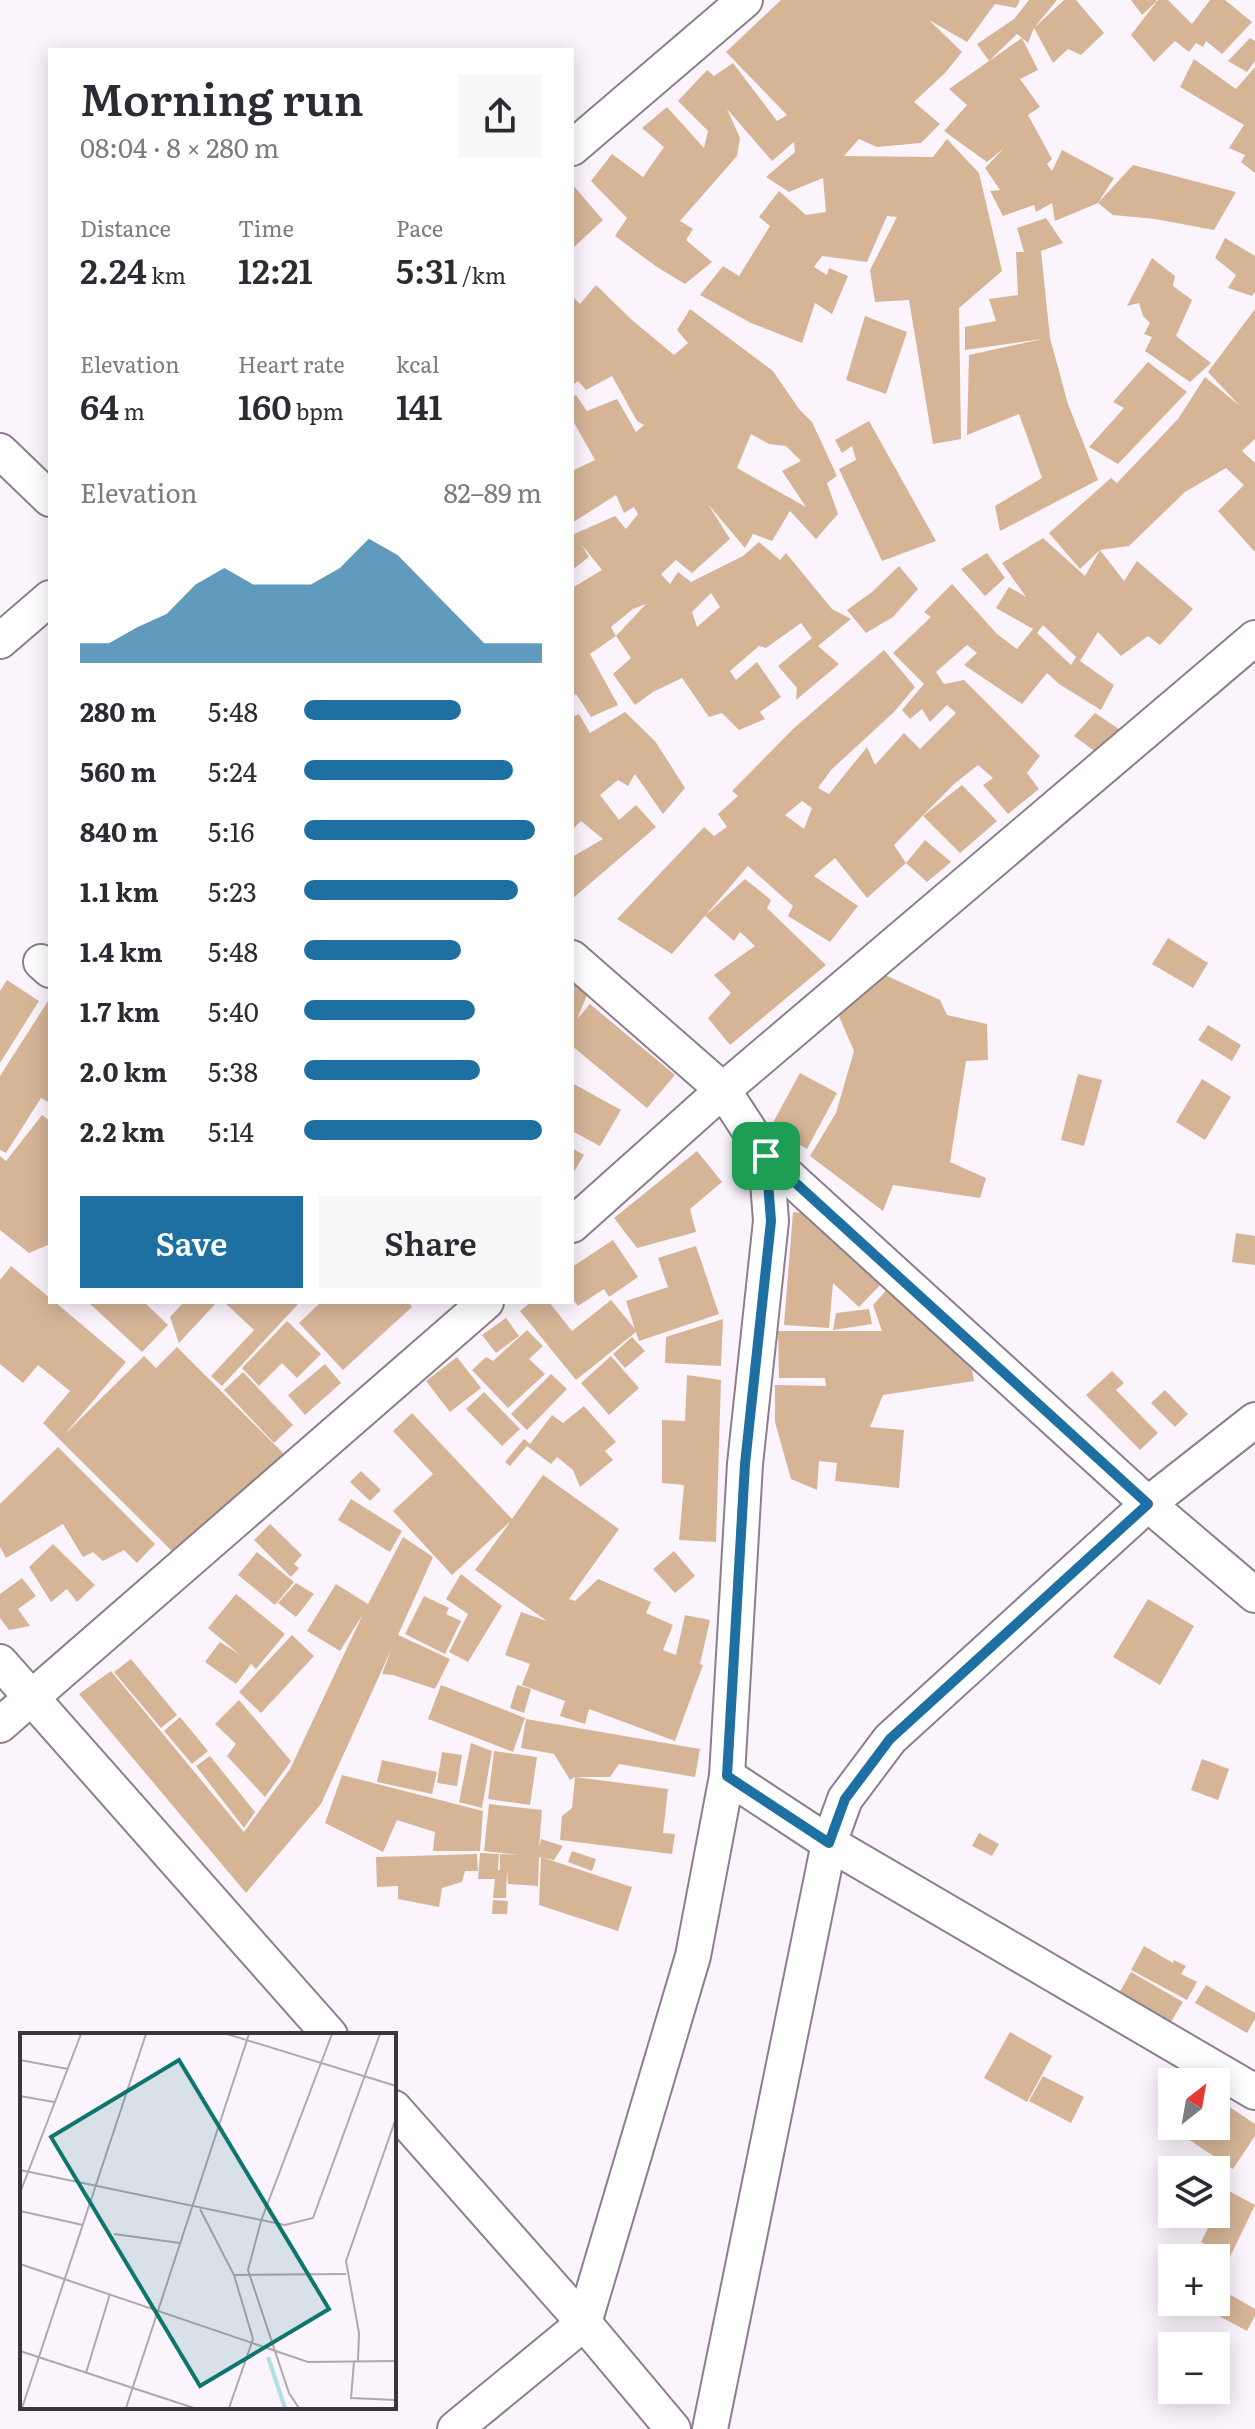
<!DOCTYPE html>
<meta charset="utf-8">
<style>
body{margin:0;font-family:Literata,serif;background:#f7f7f7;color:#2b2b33;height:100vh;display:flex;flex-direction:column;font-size:30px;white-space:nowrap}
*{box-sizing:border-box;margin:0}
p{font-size:26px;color:#7c7c81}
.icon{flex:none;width:44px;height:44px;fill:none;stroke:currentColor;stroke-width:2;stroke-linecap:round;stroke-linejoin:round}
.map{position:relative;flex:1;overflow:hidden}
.panel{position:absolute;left:48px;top:48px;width:526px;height:1256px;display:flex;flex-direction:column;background:#fff;border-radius:0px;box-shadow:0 4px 20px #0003}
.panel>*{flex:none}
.needle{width:52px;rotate:31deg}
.controls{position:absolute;left:1158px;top:2068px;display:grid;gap:16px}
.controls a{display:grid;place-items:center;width:72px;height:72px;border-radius:0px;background:#fff;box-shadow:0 4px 20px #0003;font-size:40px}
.pin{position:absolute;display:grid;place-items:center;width:68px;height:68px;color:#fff;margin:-34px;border-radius:16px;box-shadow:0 4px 12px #0006}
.round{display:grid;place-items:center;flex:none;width:84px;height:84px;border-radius:0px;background:#f7f7f7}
.head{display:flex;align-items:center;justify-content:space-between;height:136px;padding:0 32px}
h1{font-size:44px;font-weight:600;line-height:60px}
.metrics{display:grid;grid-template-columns:repeat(3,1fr);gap:12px;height:136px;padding:8px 32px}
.metrics div{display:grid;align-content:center}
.metrics b{font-size:34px;font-weight:600}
.metrics small{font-size:22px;font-weight:400}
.metrics p{font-size:22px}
.chart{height:224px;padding:16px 32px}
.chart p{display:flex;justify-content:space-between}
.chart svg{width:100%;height:144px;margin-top:8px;fill:#1d70a1;opacity:.7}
.action{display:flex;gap:16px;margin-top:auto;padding:16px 32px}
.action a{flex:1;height:92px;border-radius:0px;background:#1d70a1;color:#fff;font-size:32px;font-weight:600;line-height:92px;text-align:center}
.action a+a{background:#f7f7f7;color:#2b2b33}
ul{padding:0 32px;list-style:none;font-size:26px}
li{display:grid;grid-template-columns:128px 96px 1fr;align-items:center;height:60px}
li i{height:20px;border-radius:10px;background:#1d70a1}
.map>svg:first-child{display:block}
.building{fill:#d6b597;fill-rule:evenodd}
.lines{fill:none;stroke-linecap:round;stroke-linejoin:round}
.street-casing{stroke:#8b7f8d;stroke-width:38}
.street{stroke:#fff;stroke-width:34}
.route-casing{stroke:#fff;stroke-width:16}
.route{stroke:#1d70a1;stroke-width:10}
.inset-river{fill:none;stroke:#abe1e7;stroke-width:4}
.inset-road{fill:none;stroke:#afa8b0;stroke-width:2}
.view{fill:#0f766e;fill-opacity:0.15;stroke:#0f766e;stroke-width:4}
.inset-edge{fill:none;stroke:#3b363c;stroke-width:4}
</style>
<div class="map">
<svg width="1255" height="2429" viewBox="0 0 1255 2429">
<rect width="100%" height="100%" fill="#fcf4fd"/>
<g class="building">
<path d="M781,0H1020L1016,8L995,4L967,42L929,20L962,52L945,73L914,102L940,124L921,143L877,147L859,139L844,156L933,157L947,139L979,173L1002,271L959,308L961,439L933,444L909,300L875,302L870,270L897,217L887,216L867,262L822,256L814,267L827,275L829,268L848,276L832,314L815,303L802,343L751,323L700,295L723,266L739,276L770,226L759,217L779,191L806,215L826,212L823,178L789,192L766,177L795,152L794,142L772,161L727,109L740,138L737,156L680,221L693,229L686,240L712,262L685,284L657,267L615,236L627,218L591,181L612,154L643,177L664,147L642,128L667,107L704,148L708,131L678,101L707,70L714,76L733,63L777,121L787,115L726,52Z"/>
<path d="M1029,0H1057L1034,28L1064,0H1076L1104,33L1081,55L1068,49L1053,63L1034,28L1028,43L1022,38L1038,70L1020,79L1040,107L1028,115L1052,159L1047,164L1052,171L1062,150L1114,178L1098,203L1133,165L1236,192L1214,230L1155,219L1113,215L1098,203L1055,221L1052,203L1036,212L1034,205L1003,216L990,191L1000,190L985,168L1004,148L987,162L944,131L967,105L949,89L1022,38L1017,34L989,61L977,44L1014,19Z"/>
<path d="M1131,0H1155L1157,1L1142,15Z"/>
<path d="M1158,0H1168L1192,24L1210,0H1225L1252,22L1222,54L1206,41L1203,47L1196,43L1189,52L1175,41L1154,62L1131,35Z"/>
<path d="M1250,38L1255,41V61L1247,72L1228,61Z"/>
<path d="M1194,59L1236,89L1255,67V173L1241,162L1245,155L1229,148L1244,125L1180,87Z"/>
<path d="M572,184L603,220L572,249Z"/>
<path d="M1046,218L1063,243L1041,251L1050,338L1068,404L1098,480L1000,531L995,506L1042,478L1019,414L967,435L969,355L1042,339L965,350V327L996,321L989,299L1018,295L1016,252H1024L1017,228Z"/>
<path d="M1225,238L1255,256V292L1252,296L1228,288L1236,275L1215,258Z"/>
<path d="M1152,258L1175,276L1173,286L1192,300L1176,336L1211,363L1190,382L1145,351L1152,337L1144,334L1150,323L1143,316L1139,303L1127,306Z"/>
<path d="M596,285L632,320L674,355L688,343L677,330L690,309L773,371L799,409L812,422L837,476L827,483L838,514L816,539L790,511L772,541L753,534L745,548L708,504L730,539L692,573L676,560L661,574L670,584L678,572L691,582L743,556L759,542L780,560L786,553L832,609L851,619L818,646L839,664L796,700L797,688L778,666L812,638L801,623L766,648L759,646L730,671L736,680L757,662L781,697L760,712L765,719L739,730L722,713L709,717L682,678L653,692L635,705L613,674L631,658L616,636L590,654L618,705L591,717L576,694L572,697V588L602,570L582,545L589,557L572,570V535L615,516L626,529L638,514L634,507L624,513L616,495L572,523V471L595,460L572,419V397L576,395L587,411L617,399L636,432L644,425L637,421L612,376L586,390L578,381L572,385V296L580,304ZM751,434L769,444L786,446L801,461L782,471L806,507L737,468ZM711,593L720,607L697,627L692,612ZM646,604L616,636L611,627L633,609Z"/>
<path d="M1255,309V439L1242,451L1255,463V552L1218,511L1244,485L1226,468L1185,492L1129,546L1100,550L1080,569L1049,533L1111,478L1117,483L1178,419L1205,377L1240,406L1208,372Z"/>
<path d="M865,316L907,332L886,394L846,380Z"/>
<path d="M1148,362L1187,392L1118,464L1089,447L1124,408L1113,402Z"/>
<path d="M869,421L936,541L882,561L839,469L856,460L852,446L842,453L835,440Z"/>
<path d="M1043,538L1085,576L1100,550L1124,581L1137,561L1193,609L1160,645L1148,636L1121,656L1098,632L1080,661L1114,685L1101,710L1059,684L1047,673L1022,704L964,665L977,653L967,645L936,672L944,684L964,680L1040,756L1027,773L1039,789L1008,814L983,785L993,778L978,765L954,784L894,845L906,863L867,898L835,858L814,876L858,906L830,942L788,916L793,906L748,866L705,916L745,879L771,900L767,908L826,965L730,1045L708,1018L731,993L714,975L755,946L740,932L734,941L705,916L672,954L617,919L704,827L714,836L727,827L718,814L738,796L732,791L793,729L884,650L915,687L894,712L831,770L818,788L829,794L867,747L875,765L904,733L920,749L956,713L947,705L930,722L922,709L910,719L902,710L924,684L893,653L931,617L924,612L952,584L997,634L1017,649L1033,629L996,608L1009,587L1026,597L1002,563ZM1043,625L1076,657L1071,665L1037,633ZM802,801L812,808L804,829L785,815Z"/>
<path d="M987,553L1005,578L985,596L961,569Z"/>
<path d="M899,566L918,589L893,617L866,633L847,610L872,592Z"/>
<path d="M625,712L655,741L685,788L663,814L635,774L628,786L618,780L600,795L619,820L636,805L656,827L572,899V857L603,839L581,821L572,830V717L579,714L590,733Z"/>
<path d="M1095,713L1122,731L1096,752L1074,736Z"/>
<path d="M962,785L997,821L960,853L923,816Z"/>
<path d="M925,840L951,862L927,882L906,863Z"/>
<path d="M1168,938L1208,963L1193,988L1152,964Z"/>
<path d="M885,975L940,1000L947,1015L987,1024L988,1060L966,1061L950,1162L986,1178L980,1198L893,1185L883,1211L810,1156L836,1113L854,1051L838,1014Z"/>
<path d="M7,980L39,1001L0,1063V991Z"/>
<path d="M572,980L590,988L577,1019L590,1004L675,1075L647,1108L572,1046Z"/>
<path d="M48,1001L50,1002V1103L41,1098L6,1153L0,1150V1076Z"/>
<path d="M1208,1025L1241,1045L1232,1061L1198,1040Z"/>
<path d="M800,1073L837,1093L807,1149L770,1128Z"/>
<path d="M1078,1074L1102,1080L1084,1146L1061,1140Z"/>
<path d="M1202,1079L1231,1097L1205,1140L1176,1122Z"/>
<path d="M572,1083L621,1110L600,1146L572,1131Z"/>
<path d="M42,1115L50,1121V1244L29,1253L0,1230V1156L6,1161Z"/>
<path d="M572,1148L584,1155L572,1175Z"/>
<path d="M697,1151L722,1182L690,1209L696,1232L637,1248L614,1218Z"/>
<path d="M793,1212L818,1214L887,1278L859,1307L833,1283L829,1328L784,1325Z"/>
<path d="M1236,1233L1255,1236V1265L1232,1262Z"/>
<path d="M613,1240L638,1277L609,1297L604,1289L578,1306L572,1298V1267Z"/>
<path d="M696,1246L719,1314L639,1341L636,1332L576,1380L520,1311L531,1302H549L572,1331L611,1300L635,1329L626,1301L668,1287L658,1258Z"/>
<path d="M11,1266L50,1298V1302H55L126,1362L65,1434L144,1356L156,1368L177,1347L289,1459L184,1563L43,1423L70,1391L38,1365L23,1383L0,1364V1280Z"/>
<path d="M893,1283L969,1351L974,1381L883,1395L870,1427L904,1430L899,1488L835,1481L837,1463L819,1461L817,1490L791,1479L775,1422V1385L826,1386L825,1378H779L778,1331H882L873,1305Z"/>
<path d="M88,1302H144L168,1325L142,1352Z"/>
<path d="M184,1302H217L179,1343L170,1317Z"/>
<path d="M224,1302H300L222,1386L211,1376L254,1330Z"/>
<path d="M321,1302H408L412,1307L343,1370L299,1323Z"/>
<path d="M869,1309L872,1324L833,1330L836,1313Z"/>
<path d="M506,1318L519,1336L496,1353L482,1335Z"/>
<path d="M723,1319L721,1366L665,1363L666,1337Z"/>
<path d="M287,1321L321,1354L297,1378L282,1363L259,1386L242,1368Z"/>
<path d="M527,1330L543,1346L529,1359L545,1374L508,1408L472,1370L486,1357L493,1361Z"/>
<path d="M632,1337L645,1351L625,1368L613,1354Z"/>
<path d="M611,1356L639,1388L609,1415L581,1383Z"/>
<path d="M457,1357L481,1388L450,1412L426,1381Z"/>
<path d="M325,1364L341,1383L305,1415L288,1395Z"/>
<path d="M1112,1371L1124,1383L1116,1390L1158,1433L1140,1450L1086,1395Z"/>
<path d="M243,1372L293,1425L274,1443L224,1390Z"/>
<path d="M551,1374L567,1389L527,1430L511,1414Z"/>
<path d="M687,1375L721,1380L716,1542L679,1540L684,1485L662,1483V1420L685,1421Z"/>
<path d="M1165,1390L1188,1414L1175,1427L1151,1403Z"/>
<path d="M484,1392L520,1429L502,1446L466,1409Z"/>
<path d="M584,1406L616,1442L605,1451L613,1460L580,1487L573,1470L557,1457L551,1464L527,1446L510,1466L505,1462L524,1439L530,1444L552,1415L563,1423Z"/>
<path d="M412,1413L512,1519L543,1475L619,1529L569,1599L575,1601L598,1579L651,1602L646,1613L673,1625L663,1650L676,1655L685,1615L710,1620L700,1664L703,1665L675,1741L589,1709L585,1724L560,1716L565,1701L522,1685L530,1664L505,1655L521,1612L547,1621L475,1570L511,1521L452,1575L393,1511L433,1474L393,1431Z"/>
<path d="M58,1447L155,1544L137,1563L124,1550L103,1561L93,1552L83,1557L63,1524L6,1558L0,1547V1504Z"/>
<path d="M361,1471L381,1490L370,1501L350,1482Z"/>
<path d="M351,1499L402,1531L390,1552L338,1520Z"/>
<path d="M270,1524L302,1555L294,1564L299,1568L291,1577L254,1540Z"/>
<path d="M403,1537L433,1557L398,1635L450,1659L435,1689L393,1675L382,1674L391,1650L321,1804L246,1893L79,1694L111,1671L244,1832L290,1769L363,1614L340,1651L307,1631L336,1584L368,1604Z"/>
<path d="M53,1544L95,1585L77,1602L67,1589L51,1602L29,1567Z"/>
<path d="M674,1551L695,1576L675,1593L653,1569Z"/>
<path d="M257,1552L294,1582L275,1605L238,1575Z"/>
<path d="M461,1574L502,1606L468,1662L449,1652L468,1614L446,1599Z"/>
<path d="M22,1578L36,1596L18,1609L30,1626L9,1630L0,1618V1594Z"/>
<path d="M296,1583L314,1594L296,1617L278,1603Z"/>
<path d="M236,1594L285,1634L256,1669L251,1664L236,1684L205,1662L220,1642L239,1654L208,1628Z"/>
<path d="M424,1596L449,1608L446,1614L461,1621L445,1654L405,1634Z"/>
<path d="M1148,1599L1194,1626L1160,1685L1113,1657Z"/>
<path d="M292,1635L314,1656L261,1713L239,1692Z"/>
<path d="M131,1659L177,1715L161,1728L114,1672Z"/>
<path d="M441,1685L525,1718L513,1752L428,1719Z"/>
<path d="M517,1685L531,1689L524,1713L510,1708Z"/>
<path d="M239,1700L291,1761L265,1797L227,1756L236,1744L215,1724Z"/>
<path d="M180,1717L208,1751L192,1764L164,1731Z"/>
<path d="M526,1719L700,1749L695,1777L619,1764L610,1777H575L668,1789L663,1833L675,1834L672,1854L560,1840L562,1816L572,1808L575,1777L570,1780L554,1754L521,1748Z"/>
<path d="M471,1743L492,1751L482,1808L459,1802Z"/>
<path d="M494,1751L537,1757L530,1805L488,1799Z"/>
<path d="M442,1752L462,1755L457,1786L437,1783Z"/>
<path d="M210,1756L255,1812L244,1828L196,1766Z"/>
<path d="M1202,1759L1229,1769L1218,1800L1191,1790Z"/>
<path d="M382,1760L437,1772L432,1794L377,1782Z"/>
<path d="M342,1775L483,1811L480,1851H433L435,1832L397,1820L383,1852L325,1823Z"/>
<path d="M489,1804L542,1810L539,1848L541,1839L563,1846L554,1860L539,1857L538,1886L508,1884L507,1871L506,1898H493L495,1879H478L480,1853L499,1854L498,1870H500V1854L518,1855L484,1851Z"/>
<path d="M979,1833L999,1844L992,1856L972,1846Z"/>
<path d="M572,1851L596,1859L592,1871L568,1862Z"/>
<path d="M477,1854L478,1871H465L462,1882L442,1888L439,1907L398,1899V1886L377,1887L376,1857Z"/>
<path d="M541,1857L632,1887L618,1931L539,1905Z"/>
<path d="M493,1900L508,1901L507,1914H492Z"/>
<path d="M1144,1946L1173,1963L1174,1960L1186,1966L1181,1974L1197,1982L1187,2000L1131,1970Z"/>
<path d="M1131,1972L1183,2002L1169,2025L1118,1995Z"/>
<path d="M1206,1985L1255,2013V2019L1247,2033L1195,2003Z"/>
<path d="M1010,2032L1052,2056L1027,2102L984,2078Z"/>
<path d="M1043,2076L1084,2097L1071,2123L1029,2101Z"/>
<path d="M1216,2098L1255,2124V2136L1233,2169L1188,2139L1197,2126H1216Z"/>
<path d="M1227,2190L1255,2205L1230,2257L1201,2242Z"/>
<path d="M1231,2295L1255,2309V2316L1247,2331L1219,2316Z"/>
</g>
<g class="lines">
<defs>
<g id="street">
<path d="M572,148L745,0"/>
<path d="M0,451L50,499"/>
<path d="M0,641L50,598"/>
<path d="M572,958L723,1090L766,1156L1148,1504L1255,1595"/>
<path d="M41,962L50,970"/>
<path d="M572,1225L723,1090L1255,638"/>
<path d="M0,1662L330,2035"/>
<path d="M0,1725L486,1302"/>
<path d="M727,1776L829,1843L1255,2092"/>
<path d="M394,2108L584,2323L673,2429"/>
<path d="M455,2429L584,2323L693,1956L727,1776L745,1464L771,1221L766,1156"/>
<path d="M710,2429L829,1843L845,1799L890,1739L1148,1504L1255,1420"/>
</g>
</defs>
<use href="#street" class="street-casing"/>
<use href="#street" class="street"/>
</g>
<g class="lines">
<defs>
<path id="route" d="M766,1156L1148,1504L890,1739L845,1799L829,1843L727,1776L745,1464L771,1221Z"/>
</defs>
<use href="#route" class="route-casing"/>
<use href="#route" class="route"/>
</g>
<g transform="translate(20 2033)">
<rect width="376" height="376" fill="#fcf4fd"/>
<path class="inset-river" d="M248,324L265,375"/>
<path class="inset-road" d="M207,1L376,53M0,27L48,36M0,63L34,69M0,137L265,192L293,185L360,1M0,160L61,1M180,176L214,242L233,306L209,375M0,178L63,192M94,201L160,210M0,231L288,329L376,328M214,242L326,241M0,318L174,375M338,328L339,300L326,228L376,85M334,329L331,365L376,367M66,340L90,261M2,375L126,1M106,375L229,1M279,375L269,360L228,237L241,188L312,1"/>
<path class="view" d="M159,27L309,276L180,353L31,104Z"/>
<rect width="376" height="376" class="inset-edge"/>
</g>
</svg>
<div class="controls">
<a><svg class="needle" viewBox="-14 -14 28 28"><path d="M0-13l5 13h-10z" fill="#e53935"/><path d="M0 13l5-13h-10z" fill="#7c7c81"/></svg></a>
<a><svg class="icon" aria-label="layers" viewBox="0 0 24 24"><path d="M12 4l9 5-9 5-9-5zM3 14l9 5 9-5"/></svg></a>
<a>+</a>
<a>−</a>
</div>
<div class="pin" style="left:766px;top:1156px;background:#1e9e55"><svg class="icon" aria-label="arrive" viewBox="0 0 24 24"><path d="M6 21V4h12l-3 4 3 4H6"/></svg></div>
<section class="panel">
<div class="head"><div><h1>Morning run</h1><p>08:04 · 8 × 280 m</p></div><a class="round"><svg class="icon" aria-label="share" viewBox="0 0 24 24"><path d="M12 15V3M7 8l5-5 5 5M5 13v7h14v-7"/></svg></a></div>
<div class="metrics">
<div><p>Distance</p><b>2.24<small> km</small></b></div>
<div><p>Time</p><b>12:21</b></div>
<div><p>Pace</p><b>5:31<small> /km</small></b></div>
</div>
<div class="metrics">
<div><p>Elevation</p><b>64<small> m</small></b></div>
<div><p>Heart rate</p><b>160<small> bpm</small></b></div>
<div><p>kcal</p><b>141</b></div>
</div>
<div class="chart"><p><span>Elevation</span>82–89 m</p>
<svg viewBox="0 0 160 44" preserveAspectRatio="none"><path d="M0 44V38L10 38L20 33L30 29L40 20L50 15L60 20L70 20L80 20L90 15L100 6L110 11L120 20L130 29L140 38L150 38L160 38V44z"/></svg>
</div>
<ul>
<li><b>280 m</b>5:48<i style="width:66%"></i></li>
<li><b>560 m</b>5:24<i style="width:88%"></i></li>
<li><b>840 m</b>5:16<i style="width:97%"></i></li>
<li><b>1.1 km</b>5:23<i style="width:90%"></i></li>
<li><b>1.4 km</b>5:48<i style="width:66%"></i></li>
<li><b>1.7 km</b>5:40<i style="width:72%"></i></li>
<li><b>2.0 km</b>5:38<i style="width:74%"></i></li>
<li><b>2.2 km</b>5:14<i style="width:100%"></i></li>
</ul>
<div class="action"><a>Save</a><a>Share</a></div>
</section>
</div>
